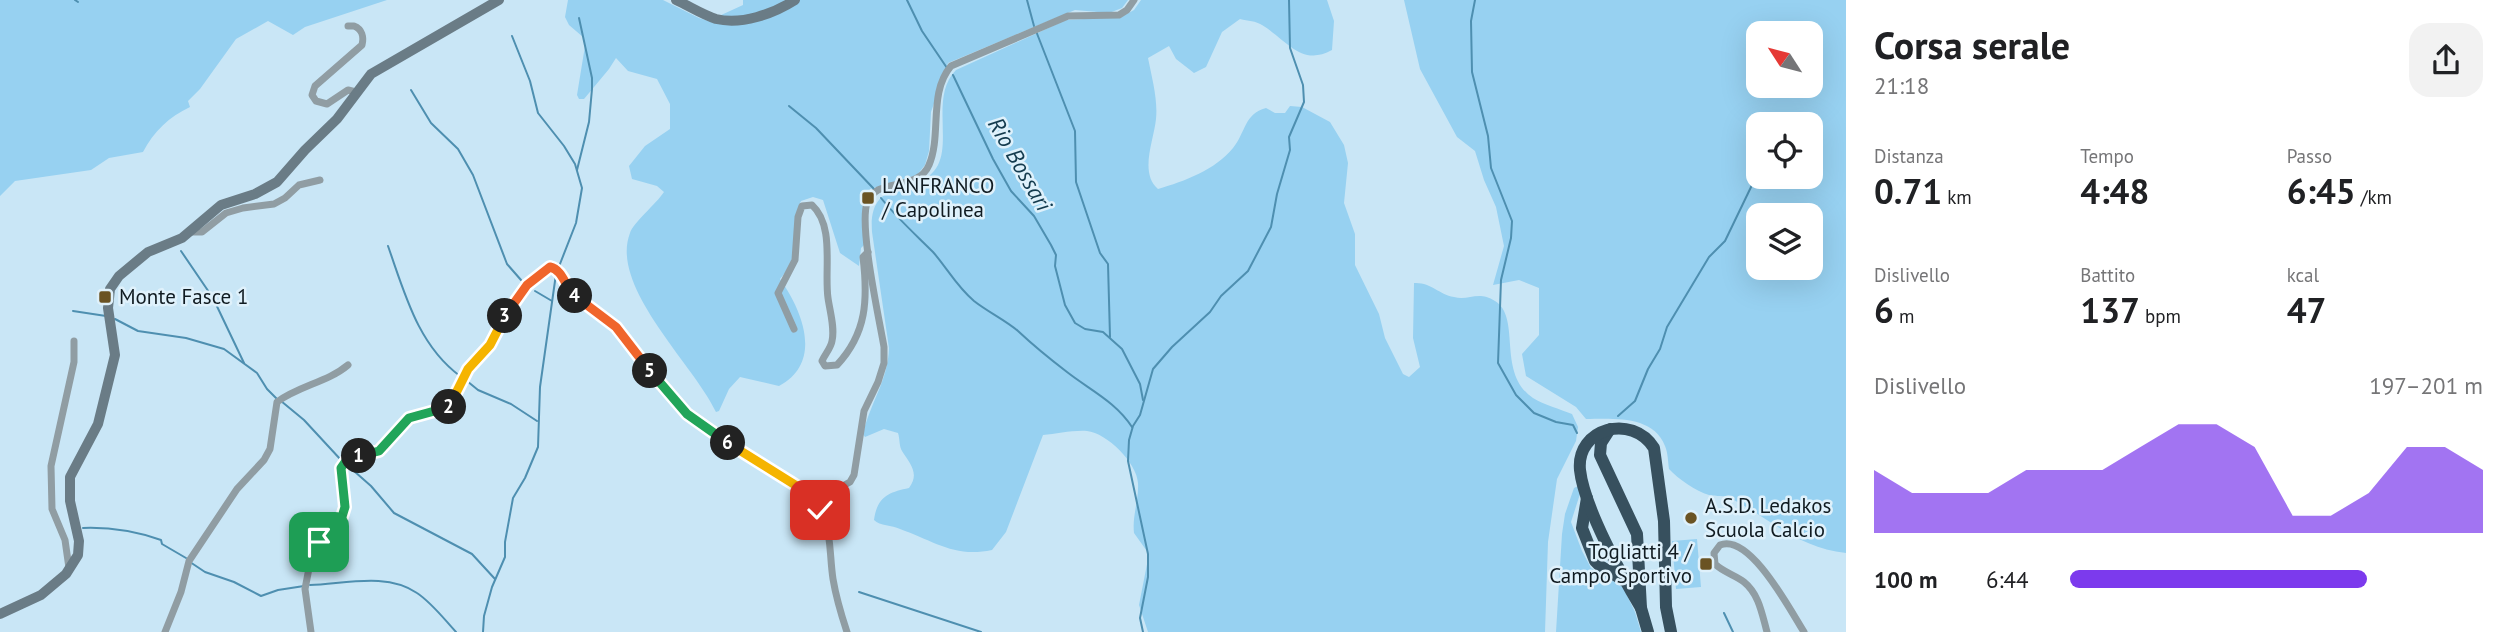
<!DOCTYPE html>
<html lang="it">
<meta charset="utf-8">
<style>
body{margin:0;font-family:"PT Sans",sans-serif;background:#f2f2f2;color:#202124;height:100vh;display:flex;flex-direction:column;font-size:26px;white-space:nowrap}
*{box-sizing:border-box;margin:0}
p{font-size:23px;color:#757577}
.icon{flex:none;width:38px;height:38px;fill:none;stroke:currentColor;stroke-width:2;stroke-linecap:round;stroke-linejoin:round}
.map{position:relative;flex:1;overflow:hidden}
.sheet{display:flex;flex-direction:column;background:#fff;width:665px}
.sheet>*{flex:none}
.needle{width:46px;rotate:306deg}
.tools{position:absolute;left:1746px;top:21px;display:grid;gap:14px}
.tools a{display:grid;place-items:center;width:77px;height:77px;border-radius:14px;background:#fff;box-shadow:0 7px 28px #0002;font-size:35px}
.pin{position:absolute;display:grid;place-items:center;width:60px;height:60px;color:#fff;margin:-30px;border-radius:14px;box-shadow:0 4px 10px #0006}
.km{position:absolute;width:35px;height:35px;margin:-18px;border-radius:50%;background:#222;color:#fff;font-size:19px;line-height:35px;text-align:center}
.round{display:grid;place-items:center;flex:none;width:74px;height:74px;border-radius:21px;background:#f2f2f2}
.overview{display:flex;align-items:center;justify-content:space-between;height:119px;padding:0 28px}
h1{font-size:38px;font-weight:700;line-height:52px}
.stats{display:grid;grid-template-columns:repeat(3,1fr);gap:10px;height:119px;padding:7px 28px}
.stats div{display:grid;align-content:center}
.stats b{font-size:35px;font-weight:700}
.stats small{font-size:19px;font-weight:400}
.stats p{font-size:19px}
.chart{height:196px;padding:14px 28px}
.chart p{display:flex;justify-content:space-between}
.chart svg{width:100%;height:126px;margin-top:7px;fill:#7c3aed;opacity:.7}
ul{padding:0 28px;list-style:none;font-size:23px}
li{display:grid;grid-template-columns:112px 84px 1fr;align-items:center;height:52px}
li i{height:18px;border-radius:9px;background:#7c3aed}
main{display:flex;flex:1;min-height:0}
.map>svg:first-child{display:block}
.green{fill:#97d1f1;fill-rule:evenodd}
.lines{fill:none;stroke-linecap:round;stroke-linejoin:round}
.stream{stroke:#4e8fb0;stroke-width:2}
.minor{stroke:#909da3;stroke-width:7}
.secondary{stroke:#6a7c86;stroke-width:10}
.motorway{stroke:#37505e;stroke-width:12}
.split-1-casing{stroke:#fff;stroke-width:14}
.split-2-casing{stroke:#fff;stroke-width:14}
.split-3-casing{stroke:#fff;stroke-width:14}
.split-4-casing{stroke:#fff;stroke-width:14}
.split-5-casing{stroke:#fff;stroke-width:14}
.split-6-casing{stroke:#fff;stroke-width:14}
.split-7-casing{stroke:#fff;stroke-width:14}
.split-1{stroke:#22a559;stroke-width:9}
.split-2{stroke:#22a559;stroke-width:9}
.split-3{stroke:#f5b400;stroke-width:9}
.split-4{stroke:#f0652b;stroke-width:9}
.split-5{stroke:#f0652b;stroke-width:9}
.split-6{stroke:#22a559;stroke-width:9}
.split-7{stroke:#f5b400;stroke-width:9}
.poi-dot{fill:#6a5323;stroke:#dff1fb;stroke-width:2.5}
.labels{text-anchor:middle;stroke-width:5;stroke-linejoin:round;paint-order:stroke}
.poi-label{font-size:21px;fill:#101b21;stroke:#dff1fb;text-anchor:start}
.water-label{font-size:23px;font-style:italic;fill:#143b4e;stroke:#dff1fb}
</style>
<main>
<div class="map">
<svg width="1846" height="632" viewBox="0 0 1846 632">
<rect width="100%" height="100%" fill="#c9e6f6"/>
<g class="green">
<path d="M0,0H387L305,27L293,35L268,21L236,39L200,89L188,101L190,107C169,117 154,131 143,152L109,158L91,170L15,181L0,196Z"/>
<path d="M568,0H663L699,18L715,23L719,16L743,5V0H1128L1122,8L1109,13L1075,10L948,63L931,112L929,151L925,165L917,175L870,189C860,207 863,223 866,243L861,248L859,266L840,253L823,200L813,197L801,201C788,230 805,250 780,279C802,310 824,362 779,386L740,377L729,389L719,411L716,412C695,366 609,287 630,233C633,223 656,204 664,192L657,186L632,179L629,166L645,146L670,129V104L657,79L628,71L616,58L609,69L584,99H579L577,95L585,46L583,37L569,25L565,17Z"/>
<path d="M1141,0H1327L1334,21L1332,50C1301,67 1287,40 1262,25C1256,21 1248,21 1240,19L1222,32L1206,67L1194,73L1176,59L1169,46L1148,58C1152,78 1158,100 1156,119C1154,140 1139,173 1158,189C1185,181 1215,170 1233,148C1246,132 1244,114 1266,108L1275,113H1285L1290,106L1302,107L1330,122L1344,145L1348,163L1344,203L1355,234V265L1379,314L1385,338L1403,374L1409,377L1420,367L1413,338L1414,283C1431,282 1438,294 1454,297C1469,301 1478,290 1495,301C1522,318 1496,373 1533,398C1544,405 1560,409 1572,414L1578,427L1576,441L1557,479L1548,542L1545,632H1148L1139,605L1149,554L1134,533C1132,516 1139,500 1138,483C1137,463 1107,433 1087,431C1073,430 1056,434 1043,435L1006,532L992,550C954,558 934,541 900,529C892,525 880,526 874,520C877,497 889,492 909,488C920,473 910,464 902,451C899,446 900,439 898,433L884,429L865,437L863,434C870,403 888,381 889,348L872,232C868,173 919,200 938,165C951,139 931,95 956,70L1066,20L1121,17L1134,10Z"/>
<path d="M1404,0H1846V553C1798,548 1771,519 1730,498C1724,495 1717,497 1709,495C1696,491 1678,479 1669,469C1668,462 1668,453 1665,446C1653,415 1613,419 1586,419L1576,407L1526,376L1522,354L1539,335V288L1519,280L1493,285L1504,246L1496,207L1484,180L1475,151L1457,137L1420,69ZM1759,33H1811V86H1759ZM1759,124H1811V177H1759ZM1811,215V268H1759V215Z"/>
<path d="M1580,485V494L1571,522L1582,551L1591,568L1623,587L1635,612L1641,632H1556L1562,534L1565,514L1574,488Z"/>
<path d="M1697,539L1701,587L1676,589L1672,541Z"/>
</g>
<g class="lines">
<g class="stream">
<path d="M75,0L78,2"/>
<path d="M907,0L922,31L947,68"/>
<path d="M1027,0L1034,26"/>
<path d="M1475,0L1471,21L1472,72L1488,136L1491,168L1512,221L1511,238L1501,280L1498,363L1516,395L1534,413L1556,422L1573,425L1577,433"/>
<path d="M1036,31L1075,131L1076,182L1100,253L1108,264L1110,337"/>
<path d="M512,36L530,81L538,113L564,146L575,164L582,188L576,223L558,269"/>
<path d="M953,75L993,159L1011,191L1034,216L1051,245L1056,255L1055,266L1065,305L1075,323L1085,329L1103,332L1122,349L1140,384L1143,400"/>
<path d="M411,90L431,123L458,149L473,175L507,264L521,280"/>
<path d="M789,106L816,128L874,189"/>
<path d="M577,170L589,122L592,89V78L579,18"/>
<path d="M881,198C897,218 915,234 933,252C947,268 957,287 974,301C988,312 1005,320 1018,331C1034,346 1050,359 1067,372C1090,390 1116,402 1132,427"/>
<path d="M388,246C405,294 418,345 460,376"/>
<path d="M181,251L213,298L244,363"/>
<path d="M535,291L552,301"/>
<path d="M73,311L106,316"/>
<path d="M115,319L138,331L186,338L224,349L257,373L267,389L276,398"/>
<path d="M467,381L478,390L511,404L537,421"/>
<path d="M281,401L304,420L341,460"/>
<path d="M1618,416L1635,401L1648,369L1660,349L1667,327L1709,257L1725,241L1752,185"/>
<path d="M346,464L371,486L394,513L472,554L495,579"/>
<path d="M83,528C110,527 135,531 161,540L162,544L186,558"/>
<path d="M190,562L205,572L234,582L261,596L278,590L304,586"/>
<path d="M310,585C344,584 387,572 417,593C432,603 444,619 456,632"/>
<path d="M859,592L981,632"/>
<path d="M1724,613L1733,632"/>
<path d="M483,632L484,616L492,587L505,557V542L513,498L525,478L538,447L540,387L556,274"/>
<path d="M1143,632L1140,618L1148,577V554L1128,461L1129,440L1133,426L1140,415L1153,369L1172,347L1210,312L1221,296L1248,271L1271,227L1277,194L1290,150L1289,137L1304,102L1303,85L1290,48L1289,0"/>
</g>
<g class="minor">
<path d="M348,26H354C362,29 364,37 362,45L315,86L312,95L316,101L327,104L348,90L356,92"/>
<path d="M191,232H202L226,213L243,208L274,204L285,198L299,185L320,180"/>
<path d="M794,329L778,293L795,260L798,217L802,206L812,205C835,226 824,270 828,298C830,312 835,328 832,341C831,348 825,354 822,361L825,366L837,365C867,333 868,299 863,257L868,252"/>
<path d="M803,490C834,509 828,547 833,579C836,597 841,614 847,632"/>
<path d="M69,568L65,540L52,509L51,466L74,362V341"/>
<path d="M165,632L181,592L189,561L237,489L264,460L270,449L277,402C298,386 328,382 348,365"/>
<path d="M311,632L305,589L310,563L319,543L341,520L345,507L341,480L344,463L348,458L379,451L409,418L449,407L468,369L490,345L504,317L527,285L549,267L559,272L568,290L616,327L673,398L695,421L800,488H839L850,482L854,475L864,411L878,382L884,363V347C879,318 859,227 867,203C869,198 873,193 878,190C894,182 921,185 929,165C942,135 928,93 951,66L1068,16L1119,15L1127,10L1134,0"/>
<path d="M1767,632C1762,614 1759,594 1744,582C1735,575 1723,572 1715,564L1714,553L1720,545C1750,533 1790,610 1804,632"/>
</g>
<g class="secondary">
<path d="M676,0C689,6 703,15 716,19C742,25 773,14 795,0"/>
<path d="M0,614L41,595L66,574L78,555L79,541L70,501V477L98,424L115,355L108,308L110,289L119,276L148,252L182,238L221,205L255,194L277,182L305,150L337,119L371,74L499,0"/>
</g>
<g class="motorway">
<path d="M1610,429L1601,443L1600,455L1637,534L1641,608L1648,632"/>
<path d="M1587,498L1582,528L1595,561L1600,566L1625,581"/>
<path d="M1641,608C1622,576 1584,507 1580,470C1576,428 1632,413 1654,448L1664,521L1666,607L1671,632"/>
</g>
</g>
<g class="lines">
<defs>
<path id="split-1" d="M319,542L341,520L345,507L341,468L348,458L359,456"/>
<path id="split-2" d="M359,456L379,451L409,418L449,407"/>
<path id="split-3" d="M449,407L468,369L490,345L505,316"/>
<path id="split-4" d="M505,316L527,285L550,267C563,270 565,287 575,296"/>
<path id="split-5" d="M575,296L616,327L650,371"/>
<path id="split-6" d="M650,371L687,414L728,443"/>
<path id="split-7" d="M728,443L808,493L817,502L820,510"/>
</defs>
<use href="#split-1" class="split-1-casing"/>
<use href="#split-2" class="split-2-casing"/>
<use href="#split-3" class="split-3-casing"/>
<use href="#split-4" class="split-4-casing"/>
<use href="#split-5" class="split-5-casing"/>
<use href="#split-6" class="split-6-casing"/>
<use href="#split-7" class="split-7-casing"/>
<use href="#split-1" class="split-1"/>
<use href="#split-2" class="split-2"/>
<use href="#split-3" class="split-3"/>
<use href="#split-4" class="split-4"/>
<use href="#split-5" class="split-5"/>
<use href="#split-6" class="split-6"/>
<use href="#split-7" class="split-7"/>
</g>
<g class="poi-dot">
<rect x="861" y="191" width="14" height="14" rx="3.5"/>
<rect x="98" y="290" width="14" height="14" rx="3.5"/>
<circle cx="1691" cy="518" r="7"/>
<rect x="1699" y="557" width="14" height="14" rx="3.5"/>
</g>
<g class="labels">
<g class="poi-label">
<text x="882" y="193">LANFRANCO<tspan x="882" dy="24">/ Capolinea</tspan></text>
<text x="119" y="304">Monte Fasce 1</text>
<text x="1705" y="513">A.S.D. Ledakos<tspan x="1705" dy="24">Scuola Calcio</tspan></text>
<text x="1692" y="559" text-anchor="end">Togliatti 4 /<tspan x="1692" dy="24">Campo Sportivo</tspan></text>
</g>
<g class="water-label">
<text transform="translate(1020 164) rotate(60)" y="8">Rio Bossari</text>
</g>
</g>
</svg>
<div class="tools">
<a><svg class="needle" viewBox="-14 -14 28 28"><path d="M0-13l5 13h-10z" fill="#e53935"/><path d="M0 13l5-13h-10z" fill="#757577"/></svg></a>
<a><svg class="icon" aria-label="locate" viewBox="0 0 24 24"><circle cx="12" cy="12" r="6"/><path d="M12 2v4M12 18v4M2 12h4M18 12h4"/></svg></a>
<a><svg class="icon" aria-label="layers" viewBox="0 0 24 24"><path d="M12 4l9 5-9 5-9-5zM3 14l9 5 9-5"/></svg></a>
</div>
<div class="pin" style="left:319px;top:542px;background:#1e9e55"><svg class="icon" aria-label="arrive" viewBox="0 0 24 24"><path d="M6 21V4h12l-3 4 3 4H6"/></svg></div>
<div class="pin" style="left:820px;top:510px;background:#d93025"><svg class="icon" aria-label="check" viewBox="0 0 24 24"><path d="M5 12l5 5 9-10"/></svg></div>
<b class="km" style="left:359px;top:456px">1</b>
<b class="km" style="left:449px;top:407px">2</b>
<b class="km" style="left:505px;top:316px">3</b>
<b class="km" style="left:575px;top:296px">4</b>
<b class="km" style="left:650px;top:371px">5</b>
<b class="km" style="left:728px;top:443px">6</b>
</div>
<section class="sheet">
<div class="overview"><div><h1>Corsa serale</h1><p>21:18</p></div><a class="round"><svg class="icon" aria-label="share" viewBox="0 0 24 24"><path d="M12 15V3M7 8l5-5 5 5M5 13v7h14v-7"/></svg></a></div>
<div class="stats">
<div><p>Distanza</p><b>0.71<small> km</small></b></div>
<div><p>Tempo</p><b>4:48</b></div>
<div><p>Passo</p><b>6:45<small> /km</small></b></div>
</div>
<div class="stats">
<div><p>Dislivello</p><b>6<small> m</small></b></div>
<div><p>Battito</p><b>137<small> bpm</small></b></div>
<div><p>kcal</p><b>47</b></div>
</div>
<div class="chart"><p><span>Dislivello</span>197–201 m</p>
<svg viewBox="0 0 160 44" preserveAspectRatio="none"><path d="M0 44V22L10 30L20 30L30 30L40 22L50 22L60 22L70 14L80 6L90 6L100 14L110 38L120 38L130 30L140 14L150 14L160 22V44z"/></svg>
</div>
<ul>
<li><b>100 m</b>6:44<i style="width:72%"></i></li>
</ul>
</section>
</main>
